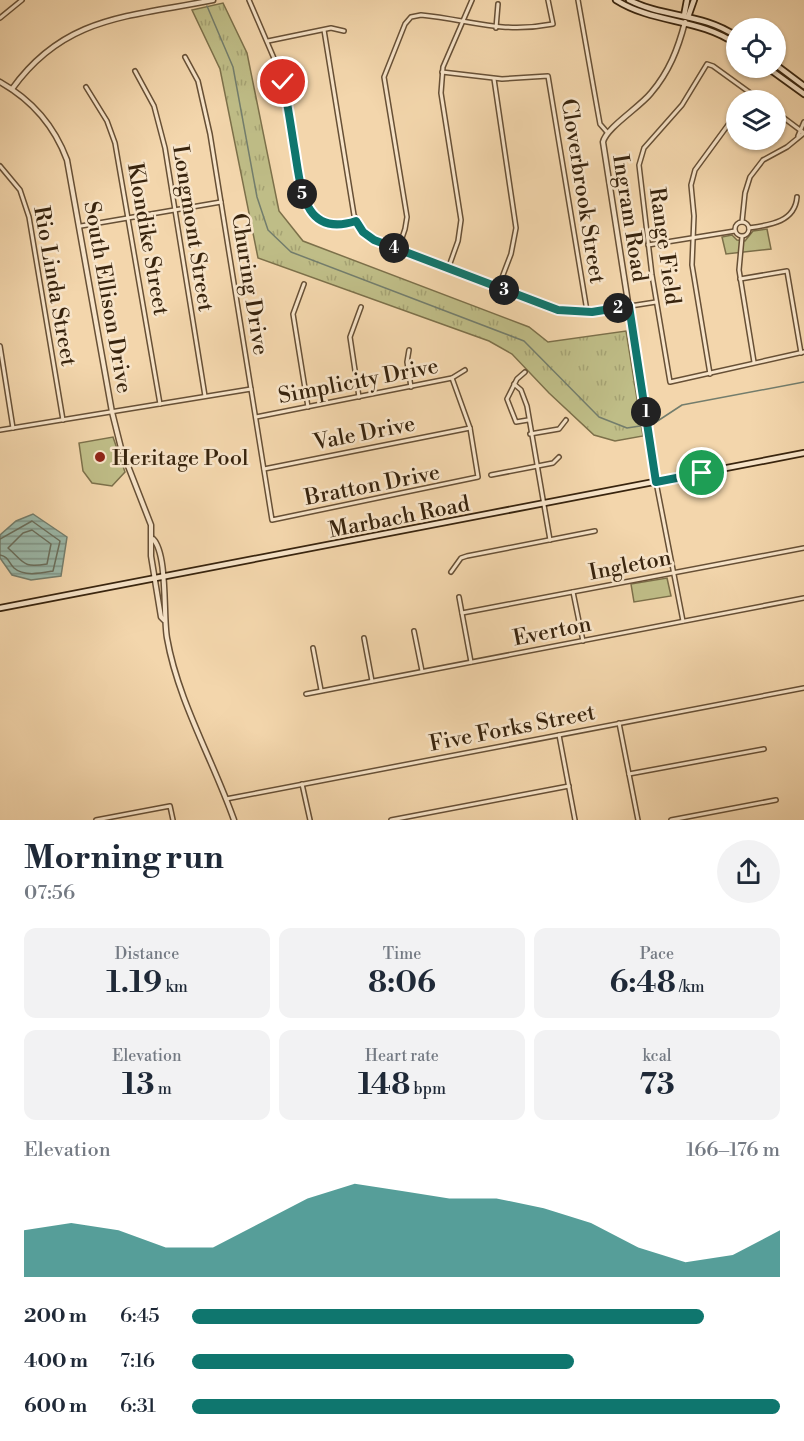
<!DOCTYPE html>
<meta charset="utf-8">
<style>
body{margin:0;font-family:"Libre Bodoni",serif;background:#f2f2f3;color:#1f2937;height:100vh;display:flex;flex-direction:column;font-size:22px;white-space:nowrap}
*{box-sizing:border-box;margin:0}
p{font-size:20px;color:#747a83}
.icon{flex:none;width:33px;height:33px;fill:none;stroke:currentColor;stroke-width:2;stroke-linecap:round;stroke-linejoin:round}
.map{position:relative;height:820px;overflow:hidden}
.sheet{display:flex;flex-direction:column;background:#fff;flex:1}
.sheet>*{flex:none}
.controls{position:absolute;left:726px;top:18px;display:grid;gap:12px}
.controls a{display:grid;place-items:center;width:60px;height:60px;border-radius:50%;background:#fff;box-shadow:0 2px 4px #0004;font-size:30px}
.pin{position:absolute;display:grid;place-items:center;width:51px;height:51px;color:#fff;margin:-26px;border:3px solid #fff;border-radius:50%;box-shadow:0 2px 6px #0007}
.km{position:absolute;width:30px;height:30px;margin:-15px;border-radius:50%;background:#222;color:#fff;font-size:16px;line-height:30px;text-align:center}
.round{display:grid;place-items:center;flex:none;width:63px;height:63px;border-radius:32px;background:#f2f2f3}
.head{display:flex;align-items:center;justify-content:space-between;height:102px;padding:0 24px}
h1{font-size:33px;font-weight:800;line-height:45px}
.figures{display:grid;grid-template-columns:repeat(3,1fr);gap:9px;height:102px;padding:6px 24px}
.figures div{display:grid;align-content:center;border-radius:12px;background:#f2f2f3;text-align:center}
.figures b{font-size:30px;font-weight:800}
.figures small{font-size:16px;font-weight:400}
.figures p{font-size:16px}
.chart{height:168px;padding:12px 24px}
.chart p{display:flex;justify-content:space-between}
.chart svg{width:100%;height:108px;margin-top:6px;fill:#0f766e;opacity:.7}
ul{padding:0 24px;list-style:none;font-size:20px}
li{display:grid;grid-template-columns:96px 72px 1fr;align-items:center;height:45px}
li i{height:15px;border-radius:8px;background:#0f766e}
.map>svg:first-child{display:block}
.grass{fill:url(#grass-tufts);stroke:#7c704a;stroke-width:1.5}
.park{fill:#bfbd87;stroke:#7c704a;stroke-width:1.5}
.water{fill:url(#water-rules);stroke:#737d6c;stroke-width:1.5}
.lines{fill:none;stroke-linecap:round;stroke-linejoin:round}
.shore{stroke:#6a6e5c;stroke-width:1.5}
.stream{stroke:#737d6c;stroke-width:1.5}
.minor-casing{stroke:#675036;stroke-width:6}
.tertiary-casing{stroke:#675036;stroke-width:7}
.secondary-casing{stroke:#38240e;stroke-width:8}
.minor{stroke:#f7e4c9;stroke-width:3}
.tertiary{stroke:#f7e4c9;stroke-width:4}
.secondary{stroke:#f7e4c9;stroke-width:4.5}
.route-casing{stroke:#fff;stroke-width:12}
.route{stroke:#0f766e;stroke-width:8}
.poi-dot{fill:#8f2418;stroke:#f7e4c9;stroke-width:2}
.labels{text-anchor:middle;stroke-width:5;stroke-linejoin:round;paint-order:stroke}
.street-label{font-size:22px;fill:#38240e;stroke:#f7e4c9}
.poi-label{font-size:22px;fill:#38240e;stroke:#f7e4c9;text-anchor:start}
</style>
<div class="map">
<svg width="804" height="820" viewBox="0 0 804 820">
<defs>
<pattern id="grass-tufts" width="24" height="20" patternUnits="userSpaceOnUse" patternTransform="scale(1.5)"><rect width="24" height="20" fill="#bfbd87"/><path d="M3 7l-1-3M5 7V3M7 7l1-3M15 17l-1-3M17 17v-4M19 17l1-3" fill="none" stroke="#a5a273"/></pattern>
<pattern id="water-rules" width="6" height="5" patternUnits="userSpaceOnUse" patternTransform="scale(1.5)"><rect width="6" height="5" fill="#9bb9aa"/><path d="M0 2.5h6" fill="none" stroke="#7f9689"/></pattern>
</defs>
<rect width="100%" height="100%" fill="#f3d6ac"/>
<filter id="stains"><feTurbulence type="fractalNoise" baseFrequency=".00333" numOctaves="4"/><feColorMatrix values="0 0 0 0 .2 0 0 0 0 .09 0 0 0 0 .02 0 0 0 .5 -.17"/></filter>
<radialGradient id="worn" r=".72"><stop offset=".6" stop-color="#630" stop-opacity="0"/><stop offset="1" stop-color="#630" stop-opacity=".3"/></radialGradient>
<path class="grass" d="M223,3L247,53L279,211L303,241L529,327L548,342L626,331L643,436L615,441L594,435L549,393L512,354L489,341L258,258L220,69L192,10Z"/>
<g class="park">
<path d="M767,229L771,249L726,254L722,237L732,235L737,240L745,241L753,231Z"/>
<path d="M113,437L125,472L112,486L92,483L83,471L79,443Z"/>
<path d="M667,578L671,596L634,602L631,584Z"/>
</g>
<path class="water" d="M33,514L67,537L61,576L31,580L12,575L0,558V535L16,521Z"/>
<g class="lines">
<g class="shore">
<path d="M32,530L51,544L47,564C22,568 25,563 8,548L23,533Z"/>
<path d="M0,539L32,521L60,541L53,571C42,573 24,577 14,568C8,562 9,557 0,555"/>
</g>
<path class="stream" d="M207,6L233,67L257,197L268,230L291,252L524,341L599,417L627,428L653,424L682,405L804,382"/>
<defs>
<g id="minor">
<path d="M249,0L282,77L305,203C317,223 335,228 356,221"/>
<path d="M578,0L598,113L600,124L607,132"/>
<path d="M0,18L22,0"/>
<path d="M496,28L498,4"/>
<path d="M324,30L354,215L368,237L563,312L598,311L656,302"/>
<path d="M268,41L331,28L344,31"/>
<path d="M185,57L198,81L210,134L272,520L478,477L470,428L452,378"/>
<path d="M135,71L154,106L165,148L205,396"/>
<path d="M442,72L502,79L548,76L587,311"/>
<path d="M494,79L516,228L511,254L498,288"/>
<path d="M86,87L107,121L115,143L160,404"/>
<path d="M747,100L751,94"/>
<path d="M760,100L713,66L707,64L682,105L644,148L639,165L652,275L670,382L804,352"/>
<path d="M776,112L804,133"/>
<path d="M798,136L804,122"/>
<path d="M0,166L20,190L29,217L63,420"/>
<circle cx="742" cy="229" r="7"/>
<path d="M742,222L745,193L750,177L763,160L787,147L804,133"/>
<path d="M81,226L221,202"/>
<path d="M749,228C770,225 795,222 797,197"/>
<path d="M742,237L739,270L754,362"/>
<path d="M648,245L735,231"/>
<path d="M398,250L405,229L407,217L384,77L405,24L411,17L421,15C471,20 501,34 553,24L548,0"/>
<path d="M448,269L458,241L461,220L441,93L443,67L472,0"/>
<path d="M740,279L787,271L801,353"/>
<path d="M304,284L293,314L308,407"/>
<path d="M0,346L13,428"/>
<path d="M409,350L407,362L411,387"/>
<path d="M525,372L517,379L507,399L516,422L528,420"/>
<path d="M710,374L692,265L694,216L691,185L695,170L736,114"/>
<path d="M514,384L521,390L527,406L550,540"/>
<path d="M359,397L350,337L361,307"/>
<path d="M256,417L452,378L465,370"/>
<path d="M0,430L251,389"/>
<path d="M530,434L559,429L566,420"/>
<path d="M126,464L157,458"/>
<path d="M264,469L470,428"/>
<path d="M491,475L553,463L559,457"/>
<path d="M656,482L683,621"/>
<path d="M451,572L461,558L467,556L595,531"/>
<path d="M573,592L583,641"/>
<path d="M459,597L471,662"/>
<path d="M462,613L804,548"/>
<path d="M414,631L422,671"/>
<path d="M364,638L372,681"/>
<path d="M313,648L321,690"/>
<path d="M306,694L804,598"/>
<path d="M619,723L638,820"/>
<path d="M559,735L575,820"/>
<path d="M629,774L764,749"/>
<path d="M302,784L310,820"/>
<path d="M226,799L804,688"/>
<path d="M96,820L170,806L173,820"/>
<path d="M391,820L569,786"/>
<path d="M671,820L776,800"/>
</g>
<g id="tertiary">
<path d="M0,82C32,100 54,125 67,160L112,412L121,448L151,525V556L161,617L164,620"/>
<path d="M12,89C65,15 130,17 213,0"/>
<path d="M656,482L603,142C606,128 640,107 651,93C669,72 678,49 685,22"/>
<path d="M153,539C168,554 163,617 167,638C178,701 213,760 234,820"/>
</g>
<g id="secondary">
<path d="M616,0C654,24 699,18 736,44"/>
<path d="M629,0C664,18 703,13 736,36"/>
<path d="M684,16L687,0"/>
<path d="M688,17L694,0"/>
<path d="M776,65L804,86"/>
<path d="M768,68L804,94"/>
<path d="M0,608L804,453"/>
</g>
</defs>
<use href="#minor" class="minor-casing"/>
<use href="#tertiary" class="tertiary-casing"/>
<use href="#secondary" class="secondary-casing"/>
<use href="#minor" class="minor"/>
<use href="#tertiary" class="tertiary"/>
<use href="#secondary" class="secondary"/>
</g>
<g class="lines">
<defs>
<path id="route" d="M283,82C288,105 291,128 295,152C301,189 304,238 356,221L363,232L374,240L558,310L592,312L629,306L656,482L702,473"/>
</defs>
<use href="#route" class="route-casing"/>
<use href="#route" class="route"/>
</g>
<circle class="poi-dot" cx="100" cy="457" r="6"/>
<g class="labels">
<g class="street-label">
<text transform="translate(584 191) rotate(81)" y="8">Cloverbrook Street</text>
<text transform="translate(631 218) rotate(81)" y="8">Ingram Road</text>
<text transform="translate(194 228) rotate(81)" y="8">Longmont Street</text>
<text transform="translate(149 239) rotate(80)" y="8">Klondike Street</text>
<text transform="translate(666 246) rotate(82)" y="8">Range Field</text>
<text transform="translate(251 284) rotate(81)" y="8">Churing Drive</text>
<text transform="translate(56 286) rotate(80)" y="8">Rio Linda Street</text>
<text transform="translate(109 297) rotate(80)" y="8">South Ellison Drive</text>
<text transform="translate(358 380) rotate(-11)" y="8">Simplicity Drive</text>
<text transform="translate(364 432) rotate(-11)" y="8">Vale Drive</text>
<text transform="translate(372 484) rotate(-11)" y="8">Bratton Drive</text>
<text transform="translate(399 516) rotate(-11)" y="8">Marbach Road</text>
<text transform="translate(630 564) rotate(-11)" y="8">Ingleton</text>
<text transform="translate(552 630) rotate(-11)" y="8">Everton</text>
<text transform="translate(512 727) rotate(-11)" y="8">Five Forks Street</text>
</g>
<g class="poi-label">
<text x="112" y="465">Heritage Pool</text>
</g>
</g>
<rect width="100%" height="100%" filter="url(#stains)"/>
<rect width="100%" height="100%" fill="url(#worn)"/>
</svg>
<div class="controls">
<a><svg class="icon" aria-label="locate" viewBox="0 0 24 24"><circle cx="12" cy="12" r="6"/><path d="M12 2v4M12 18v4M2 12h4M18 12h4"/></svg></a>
<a><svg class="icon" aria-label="layers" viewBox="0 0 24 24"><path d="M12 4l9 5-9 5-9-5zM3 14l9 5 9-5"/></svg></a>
</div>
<div class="pin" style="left:702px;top:473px;background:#1e9e55"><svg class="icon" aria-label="arrive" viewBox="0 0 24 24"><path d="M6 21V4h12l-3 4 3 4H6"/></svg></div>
<div class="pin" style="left:283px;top:82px;background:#d93025"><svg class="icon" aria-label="check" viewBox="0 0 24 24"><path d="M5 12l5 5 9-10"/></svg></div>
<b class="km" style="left:646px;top:412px">1</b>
<b class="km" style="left:618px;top:308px">2</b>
<b class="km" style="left:504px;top:290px">3</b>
<b class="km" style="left:394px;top:248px">4</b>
<b class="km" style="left:302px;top:194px">5</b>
</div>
<section class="sheet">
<div class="head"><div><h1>Morning run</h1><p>07:56</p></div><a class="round"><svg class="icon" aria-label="share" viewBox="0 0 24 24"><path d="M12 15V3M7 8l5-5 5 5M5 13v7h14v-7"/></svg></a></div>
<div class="figures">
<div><p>Distance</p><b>1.19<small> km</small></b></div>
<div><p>Time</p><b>8:06</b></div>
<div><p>Pace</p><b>6:48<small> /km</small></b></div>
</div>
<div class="figures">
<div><p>Elevation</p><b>13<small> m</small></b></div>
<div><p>Heart rate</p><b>148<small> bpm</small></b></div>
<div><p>kcal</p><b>73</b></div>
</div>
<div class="chart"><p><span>Elevation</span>166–176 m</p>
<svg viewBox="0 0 160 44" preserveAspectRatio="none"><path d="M0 44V25L10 22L20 25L30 32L40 32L50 22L60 12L70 6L80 9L90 12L100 12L110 16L120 22L130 32L140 38L150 35L160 25V44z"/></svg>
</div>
<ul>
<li><b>200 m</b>6:45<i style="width:87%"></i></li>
<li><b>400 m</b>7:16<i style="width:65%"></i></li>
<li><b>600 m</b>6:31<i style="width:100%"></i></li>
</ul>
</section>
